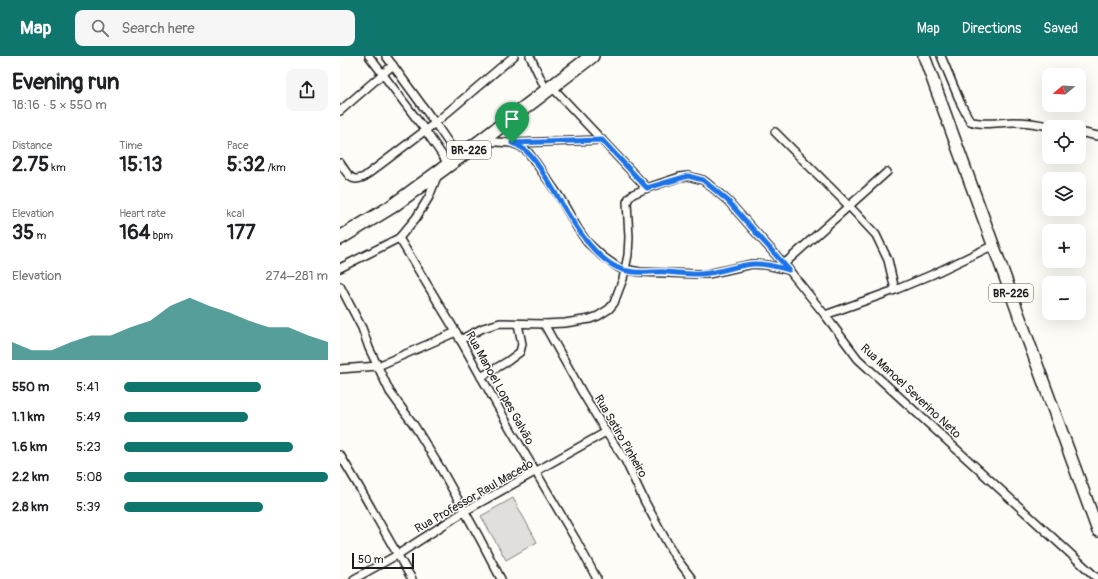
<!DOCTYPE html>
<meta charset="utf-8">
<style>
body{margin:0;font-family:Pangolin,sans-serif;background:#f6f6f6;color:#202124;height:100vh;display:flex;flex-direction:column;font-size:15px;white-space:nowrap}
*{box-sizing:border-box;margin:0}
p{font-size:13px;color:#757577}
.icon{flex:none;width:22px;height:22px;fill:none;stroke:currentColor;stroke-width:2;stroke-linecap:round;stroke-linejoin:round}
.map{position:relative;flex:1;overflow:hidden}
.sheet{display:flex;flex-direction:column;background:#fff;width:340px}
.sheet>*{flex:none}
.needle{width:26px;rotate:252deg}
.fabs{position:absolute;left:702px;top:12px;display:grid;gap:8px}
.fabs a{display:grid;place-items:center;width:44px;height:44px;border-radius:8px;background:#fff;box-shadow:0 4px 16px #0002;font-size:20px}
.scale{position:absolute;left:12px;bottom:10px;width:62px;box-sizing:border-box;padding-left:4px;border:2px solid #1c1c1c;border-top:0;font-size:11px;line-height:14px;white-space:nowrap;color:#1c1c1c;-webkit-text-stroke:3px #fdfcf7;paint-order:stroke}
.pin{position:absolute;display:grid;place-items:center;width:34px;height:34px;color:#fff;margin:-41px -17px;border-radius:50% 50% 50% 0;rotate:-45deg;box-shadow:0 0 4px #0007}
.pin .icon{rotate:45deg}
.round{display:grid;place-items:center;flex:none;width:42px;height:42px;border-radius:8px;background:#f6f6f6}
.summary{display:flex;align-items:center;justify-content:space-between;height:68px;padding:0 12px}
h1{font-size:22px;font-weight:700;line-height:30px}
.figures{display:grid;grid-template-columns:repeat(3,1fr);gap:6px;height:68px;padding:4px 12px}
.figures div{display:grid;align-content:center}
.figures b{font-size:20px;font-weight:700}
.figures small{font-size:11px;font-weight:400}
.figures p{font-size:11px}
.chart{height:112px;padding:8px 12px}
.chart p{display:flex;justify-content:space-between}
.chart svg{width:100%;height:72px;margin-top:4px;fill:#0f766e;opacity:.7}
ul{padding:0 12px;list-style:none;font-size:13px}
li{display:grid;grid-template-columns:64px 48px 1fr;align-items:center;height:30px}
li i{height:10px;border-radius:5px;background:#0f766e}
header{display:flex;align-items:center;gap:24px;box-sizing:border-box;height:56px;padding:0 20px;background:#0f766e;color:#fff}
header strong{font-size:19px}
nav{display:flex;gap:22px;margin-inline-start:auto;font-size:14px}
.search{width:280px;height:36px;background:#f6f6f6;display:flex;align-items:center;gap:10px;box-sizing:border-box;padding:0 14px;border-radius:8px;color:#757577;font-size:15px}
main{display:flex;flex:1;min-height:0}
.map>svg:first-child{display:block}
.green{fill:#e0dfdb;stroke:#7e7e7c}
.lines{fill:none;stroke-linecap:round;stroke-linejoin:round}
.street-casing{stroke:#1c1c1c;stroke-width:10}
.primary-casing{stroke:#1c1c1c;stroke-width:14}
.highway-casing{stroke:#1c1c1c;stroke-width:16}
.street{stroke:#fdfcf7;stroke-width:7}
.primary{stroke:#fdfcf7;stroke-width:11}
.highway{stroke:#fdfcf7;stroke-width:13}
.route-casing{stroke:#fff;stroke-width:8}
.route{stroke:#1a73e8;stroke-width:5}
.labels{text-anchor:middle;stroke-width:3;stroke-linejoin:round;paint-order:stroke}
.shield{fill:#fdfcf7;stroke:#605f5e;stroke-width:1}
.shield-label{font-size:11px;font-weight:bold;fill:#1c1c1c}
.street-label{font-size:12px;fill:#1c1c1c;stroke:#fdfcf7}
</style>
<header>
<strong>Map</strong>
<div class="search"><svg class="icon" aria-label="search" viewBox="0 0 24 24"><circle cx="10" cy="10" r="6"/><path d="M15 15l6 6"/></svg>Search here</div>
<nav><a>Map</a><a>Directions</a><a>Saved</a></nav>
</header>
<main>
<section class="sheet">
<div class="summary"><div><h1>Evening run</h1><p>18:16 · 5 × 550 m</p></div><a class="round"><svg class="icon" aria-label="share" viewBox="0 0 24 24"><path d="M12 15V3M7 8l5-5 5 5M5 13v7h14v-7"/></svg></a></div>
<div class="figures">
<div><p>Distance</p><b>2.75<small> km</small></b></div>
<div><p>Time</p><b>15:13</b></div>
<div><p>Pace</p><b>5:32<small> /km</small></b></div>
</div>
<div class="figures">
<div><p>Elevation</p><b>35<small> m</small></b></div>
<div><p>Heart rate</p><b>164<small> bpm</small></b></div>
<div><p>kcal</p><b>177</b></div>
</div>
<div class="chart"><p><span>Elevation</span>274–281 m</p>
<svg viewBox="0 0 160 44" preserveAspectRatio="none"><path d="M0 44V33L10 38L20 38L30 33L40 29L50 29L60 24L70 20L80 11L90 6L100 11L110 15L120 20L130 24L140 24L150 29L160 33V44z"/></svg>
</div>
<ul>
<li><b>550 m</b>5:41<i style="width:67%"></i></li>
<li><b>1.1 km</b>5:49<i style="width:61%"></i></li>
<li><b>1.6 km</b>5:23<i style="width:83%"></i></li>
<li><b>2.2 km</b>5:08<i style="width:100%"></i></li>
<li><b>2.8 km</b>5:39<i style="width:68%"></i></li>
</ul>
</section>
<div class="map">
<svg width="758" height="523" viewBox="0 0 758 523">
<rect width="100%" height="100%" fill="#fdfcf7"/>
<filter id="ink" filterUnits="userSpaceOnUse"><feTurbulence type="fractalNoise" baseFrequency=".025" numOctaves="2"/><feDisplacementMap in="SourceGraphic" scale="8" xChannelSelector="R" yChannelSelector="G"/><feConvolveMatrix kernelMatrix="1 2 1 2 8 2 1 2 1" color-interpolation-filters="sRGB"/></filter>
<g filter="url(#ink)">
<path class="green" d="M173,442L197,486L166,504L141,460Z"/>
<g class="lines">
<defs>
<g id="street">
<path d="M29,0L85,74L109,109"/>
<path d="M46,0L95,67L119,102"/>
<path d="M190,0L207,36"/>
<path d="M601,0L621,48L630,65C643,70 660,66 674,66C687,66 700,68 712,71"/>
<path d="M212,31L307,132"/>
<path d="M0,55L53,9"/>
<path d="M435,76L509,150L536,179L548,204L555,234"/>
<path d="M739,76L758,80"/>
<path d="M141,85L172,87L180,90L188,96L196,107L219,140L238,173L247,186L262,200L279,212L300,216L357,218H368L412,208L427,209L449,214"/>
<path d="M174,87L262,84"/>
<path d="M0,107C8,118 10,127 24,121L95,67L174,0"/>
<path d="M59,182L116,276L171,374L236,484L257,523"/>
<path d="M444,208L547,116"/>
<path d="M0,212L59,182L76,162L89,141L98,118"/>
<path d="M0,230L22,272L29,292L50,336L74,369L101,413L139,481L161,523"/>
<path d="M485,259L555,234L591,219L654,189"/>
<path d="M204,268L242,336L266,376L285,404L305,446L334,499L352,523"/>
<path d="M120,284L143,272L160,267L204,268L225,267L250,263L258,260L269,253L274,247L278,236L283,223L288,199L289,181L287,146L289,142L293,138L307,132L340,121L348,120L363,124L367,127L388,145L449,214L485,259L518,303L758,523"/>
<path d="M0,313L38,310L116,276"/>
<path d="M141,321L168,305L180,296L182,288L178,268"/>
<path d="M0,399C25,439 47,482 72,523"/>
<path d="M14,523L57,499L125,455L266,376"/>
</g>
<path id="primary" d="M584,0L758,475"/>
<path id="highway" d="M0,182L51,151L141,85L252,0"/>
</defs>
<use href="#street" class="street-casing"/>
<use href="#primary" class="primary-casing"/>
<use href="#highway" class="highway-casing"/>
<use href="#street" class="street"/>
<use href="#primary" class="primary"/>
<use href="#highway" class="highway"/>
</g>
</g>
<g class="lines" filter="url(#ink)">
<defs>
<path id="route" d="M262,84L307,132L348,120L363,124L388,145L449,214C438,211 426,207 413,208C398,209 384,215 369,217C355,220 341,217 327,216C311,215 293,219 278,212C246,197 224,149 205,120C196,106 188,92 172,87Z"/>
</defs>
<use href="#route" class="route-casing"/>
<use href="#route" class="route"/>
</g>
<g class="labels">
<g class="shield">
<rect x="107" y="85" width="44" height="18" rx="3"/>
<rect x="649" y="228" width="44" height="18" rx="3"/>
</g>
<g class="shield-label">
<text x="129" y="98">BR-226</text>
<text x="671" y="241">BR-226</text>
</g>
<g class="street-label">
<text transform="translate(160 332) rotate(61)" y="4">Rua Manoel Lopes Galvão</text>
<text transform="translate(571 335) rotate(43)" y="4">Rua Manoel Severino Neto</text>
<text transform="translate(281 380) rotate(60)" y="4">Rua Satiro Pinheiro</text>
<text transform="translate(134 440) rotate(-30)" y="4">Rua Professor Raul Macedo</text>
</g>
</g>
</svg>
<div class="fabs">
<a><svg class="needle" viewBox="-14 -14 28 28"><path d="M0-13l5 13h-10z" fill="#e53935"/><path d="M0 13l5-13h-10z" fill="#757577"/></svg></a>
<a><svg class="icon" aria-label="locate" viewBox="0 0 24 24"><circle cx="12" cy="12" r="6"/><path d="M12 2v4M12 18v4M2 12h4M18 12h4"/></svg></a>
<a><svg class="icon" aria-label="layers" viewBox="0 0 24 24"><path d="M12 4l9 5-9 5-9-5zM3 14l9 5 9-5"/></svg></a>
<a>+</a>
<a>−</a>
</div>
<div class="scale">50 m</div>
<div class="pin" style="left:172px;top:87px;background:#1e9e55"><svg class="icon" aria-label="arrive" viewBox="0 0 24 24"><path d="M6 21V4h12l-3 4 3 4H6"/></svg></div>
</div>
</main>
